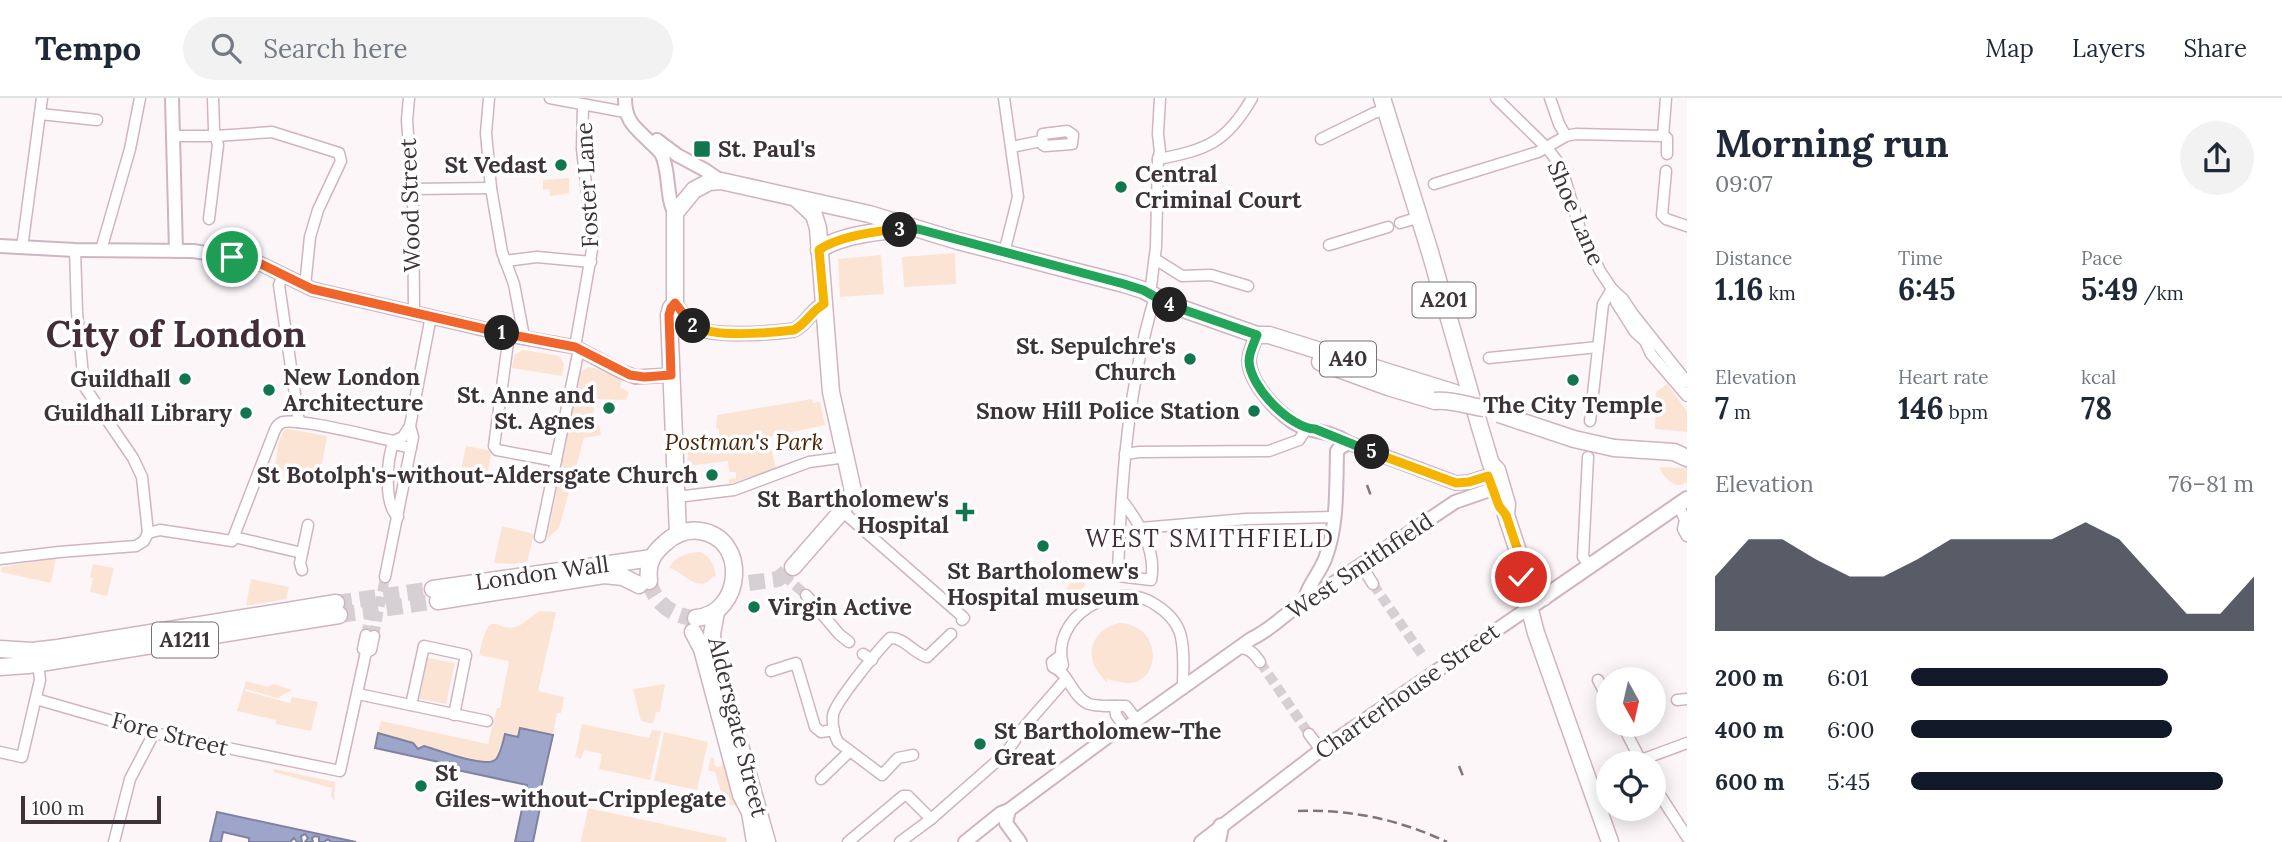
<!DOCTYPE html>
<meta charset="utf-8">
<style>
body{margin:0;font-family:Lora,serif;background:#f2f2f3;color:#1f2937;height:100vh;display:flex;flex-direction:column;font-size:26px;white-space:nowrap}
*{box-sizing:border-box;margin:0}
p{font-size:23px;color:#747a83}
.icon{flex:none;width:38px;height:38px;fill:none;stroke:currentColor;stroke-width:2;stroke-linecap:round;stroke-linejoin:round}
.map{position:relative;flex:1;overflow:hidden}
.side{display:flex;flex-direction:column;background:#fff;width:595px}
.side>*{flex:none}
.needle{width:46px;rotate:172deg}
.controls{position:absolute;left:1596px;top:569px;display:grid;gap:14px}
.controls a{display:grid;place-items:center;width:70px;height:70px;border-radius:50%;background:#fff;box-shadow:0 4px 18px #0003;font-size:35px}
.scale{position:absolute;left:21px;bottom:18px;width:140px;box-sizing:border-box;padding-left:7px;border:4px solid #3e3339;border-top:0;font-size:19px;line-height:24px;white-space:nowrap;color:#3e3339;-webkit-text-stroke:5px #fff;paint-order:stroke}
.pin{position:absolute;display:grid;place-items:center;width:60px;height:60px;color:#fff;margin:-30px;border:4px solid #fff;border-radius:50%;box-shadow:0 2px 7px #0007}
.km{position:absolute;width:35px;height:35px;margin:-18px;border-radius:50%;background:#222;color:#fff;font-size:19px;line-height:35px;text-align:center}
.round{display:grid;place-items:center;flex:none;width:74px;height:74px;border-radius:37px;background:#f2f2f3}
.headline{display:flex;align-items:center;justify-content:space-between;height:119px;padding:0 28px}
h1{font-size:38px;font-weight:800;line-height:52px}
.figures{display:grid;grid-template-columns:repeat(3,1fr);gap:10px;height:119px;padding:7px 28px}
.figures div{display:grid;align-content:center}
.figures b{font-size:30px;font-weight:800}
.figures small{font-size:19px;font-weight:400}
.figures p{font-size:19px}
.chart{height:196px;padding:14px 28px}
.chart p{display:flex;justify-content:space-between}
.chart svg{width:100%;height:126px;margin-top:7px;fill:#111827;opacity:.7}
ul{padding:0 28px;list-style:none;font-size:23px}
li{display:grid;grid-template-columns:112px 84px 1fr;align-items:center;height:52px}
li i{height:18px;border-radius:9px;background:#111827}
header{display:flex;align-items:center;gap:42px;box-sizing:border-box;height:98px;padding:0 35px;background:#fff;border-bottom:2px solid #e0e1e3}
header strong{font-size:33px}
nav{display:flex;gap:38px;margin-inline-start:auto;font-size:24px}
.search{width:490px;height:63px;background:#f2f2f3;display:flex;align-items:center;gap:18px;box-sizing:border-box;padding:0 24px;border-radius:38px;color:#747a83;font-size:26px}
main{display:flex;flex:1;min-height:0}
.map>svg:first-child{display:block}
.green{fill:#fce4d4}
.water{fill:#9da5cb;stroke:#80839f;stroke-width:2}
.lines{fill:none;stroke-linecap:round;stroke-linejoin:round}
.minor-tunnel{stroke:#d6cfd3;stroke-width:10;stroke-dasharray:10 5;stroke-linecap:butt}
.primary-tunnel{stroke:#d6cfd3;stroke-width:16;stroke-dasharray:16 8;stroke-linecap:butt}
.minor-casing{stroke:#cfb4c2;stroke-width:13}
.tertiary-casing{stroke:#cfb4c2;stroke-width:16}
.secondary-casing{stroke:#cfb4c2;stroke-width:18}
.primary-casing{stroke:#cfb4c2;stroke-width:19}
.minor{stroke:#fff;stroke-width:10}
.tertiary{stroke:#fff;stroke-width:12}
.secondary{stroke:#fff;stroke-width:14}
.primary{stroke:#fff;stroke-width:16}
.rail{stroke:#7f767b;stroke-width:2.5;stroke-dasharray:10 5;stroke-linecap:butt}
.primary-bridge-casing{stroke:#cfb4c2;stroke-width:19;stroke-linecap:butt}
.primary-bridge{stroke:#fff;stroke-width:16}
.split-1-casing{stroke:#fff;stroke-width:14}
.split-2-casing{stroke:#fff;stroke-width:14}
.split-3-casing{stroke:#fff;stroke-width:14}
.split-4-casing{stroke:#fff;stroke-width:14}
.split-5-casing{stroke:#fff;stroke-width:14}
.split-6-casing{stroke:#fff;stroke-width:14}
.split-1{stroke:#f0652b;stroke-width:9}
.split-2{stroke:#f0652b;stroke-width:9}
.split-3{stroke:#f5b400;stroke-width:9}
.split-4{stroke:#22a559;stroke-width:9}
.split-5{stroke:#22a559;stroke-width:9}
.split-6{stroke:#f5b400;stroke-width:9}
.poi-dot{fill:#11764d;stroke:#fff;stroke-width:2.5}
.labels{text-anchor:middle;stroke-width:7;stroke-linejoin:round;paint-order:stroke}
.shield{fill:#fff;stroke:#787074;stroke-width:2}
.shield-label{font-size:21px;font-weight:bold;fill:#3e3339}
.poi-label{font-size:23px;font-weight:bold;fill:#3e3339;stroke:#fff;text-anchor:end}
.street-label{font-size:23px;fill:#3e3339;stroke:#fff}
.park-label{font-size:23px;font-style:italic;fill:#4c2709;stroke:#fff}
.neighbourhood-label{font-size:24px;letter-spacing:2px;fill:#432d39;stroke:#fff}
.town-label{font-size:37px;font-weight:bold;fill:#432d39;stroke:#fff}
</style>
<header>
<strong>Tempo</strong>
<div class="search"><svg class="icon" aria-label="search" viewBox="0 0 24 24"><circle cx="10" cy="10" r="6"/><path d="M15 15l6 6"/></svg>Search here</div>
<nav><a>Map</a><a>Layers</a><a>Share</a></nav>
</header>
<main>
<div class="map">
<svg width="1687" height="744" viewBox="0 0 1687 744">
<rect width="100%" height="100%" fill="#fcf6f9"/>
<g class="green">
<path d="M569,80V95L550,98L549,91L543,92V82Z"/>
<path d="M955,155L956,186L904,189L902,159Z"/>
<path d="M881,157L884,196L840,199L838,161Z"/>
<path d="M523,252L559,258L564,265L562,278L512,270L514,257Z"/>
<path d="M588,269L598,271L622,283L620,289L629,294L626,302L594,301L593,326L599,327L601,337L584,340L559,430L547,441L580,274Z"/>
<path d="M1667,286L1687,313V334L1655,331L1656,294Z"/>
<path d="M812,301L813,305L820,304L825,327L768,339L776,370L729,386V381L736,380V374H729L728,363L687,368L688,354L719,345V331L716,330L717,317Z"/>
<path d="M288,331L327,338L320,377L275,371L278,346L284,332Z"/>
<path d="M466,348L492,353L487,377L461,372Z"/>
<path d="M1659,369L1687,370V384C1675,393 1663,379 1659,369Z"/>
<path d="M502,428L534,436L527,464L514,466L494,465Z"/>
<path d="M700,454C710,458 715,467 716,479L713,478C700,499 680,471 669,470C674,459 688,454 700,454Z"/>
<path d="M56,460L51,485L1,474L2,469Z"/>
<path d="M93,466L114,470L107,498L90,494L93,480L90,479Z"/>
<path d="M1079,473L1082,474L1078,480L1086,486L1065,512L1056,505Z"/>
<path d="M251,481L289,489L286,501L246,508Z"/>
<path d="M539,513L556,514L538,593L564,599L561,615H557L553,637L520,630L518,639L505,637L495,662L479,664L424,648L417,651L413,645L378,635L381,623L488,646L497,610H500L509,563L479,557C491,502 496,539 520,527C526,524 533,517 539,513Z"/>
<path d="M1119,525C1161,526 1163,581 1131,585C1124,586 1115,583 1108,581L1106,584C1101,577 1095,572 1093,564C1087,545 1101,529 1119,525Z"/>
<path d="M428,560L455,565L446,606L419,601Z"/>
<path d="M246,583L268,589L274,586L292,592L277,600L246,591L245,593L290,605L292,599L318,604L311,633L276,626V622L237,613Z"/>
<path d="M665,586L660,614H656L653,626L641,623L633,591Z"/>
<path d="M582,626L649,640L652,632L661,633L650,682L599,671L602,656L584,652L581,661L575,659Z"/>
<path d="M664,634L708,644L697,692L654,683Z"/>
<path d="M711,659L714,660V666L717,669L722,668L723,662L736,708L724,705L715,674L708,672Z"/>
<path d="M274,671L335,684L334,703L331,698L332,690L274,674Z"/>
<path d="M588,710L727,740L726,744H581Z"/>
</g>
<g class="water">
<path d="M520,630L553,637L539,699L542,700L533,744H515L527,687L457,672V668L375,650L378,635L413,645L418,651L424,648C438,652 484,670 495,662C500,658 503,644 505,636L518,639Z"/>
<path d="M217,714L356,744H331L328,741L324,744H319V739L315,738L312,740L313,744H305L308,740L305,736L301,738L302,744H297L294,740L290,744H249V740L223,734L221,744H210Z"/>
</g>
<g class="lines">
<g class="minor-tunnel">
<path d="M785,476L790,483L806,497"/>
<path d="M1373,486L1423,558"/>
<path d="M366,537L370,517L377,511"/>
<path d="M374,538L385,479"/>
<path d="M1260,564L1309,636"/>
</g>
<g class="primary-tunnel">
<path d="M649,483C655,506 673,519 696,520"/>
<path d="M749,485L778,481L793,469"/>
<path d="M336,505L433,491"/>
<path d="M339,517L438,503"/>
</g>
<defs>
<g id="minor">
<path d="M409,0L407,22L411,79L415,88L413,91L414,214"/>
<path d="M489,0L486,35L491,90L502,154L514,186L524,239"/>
<path d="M550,0L625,14"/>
<path d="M1004,0L1018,99L1004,155"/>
<path d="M1496,0L1547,50L1561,68L1580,131L1600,173L1612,191L1623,201L1633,216L1687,284"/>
<path d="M1550,0L1559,26L1566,38"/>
<path d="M40,16L97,22"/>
<path d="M1067,33L1073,37L1072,46L1045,48L1042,46L1043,36Z"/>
<path d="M173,38H216L272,34L339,55L341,63L318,112L310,139L305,188"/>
<path d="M1663,38L1666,0"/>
<path d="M1663,38L1667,40V56"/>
<path d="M1321,41L1374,15L1385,12"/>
<path d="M1012,49L1041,43"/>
<path d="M1158,61C1207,52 1227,44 1252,0"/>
<path d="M1666,73L1662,117L1666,121L1687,128"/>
<path d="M1434,86L1538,54L1566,38L1576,36L1663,38"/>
<path d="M413,91L491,90"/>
<path d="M209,121L218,47L214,32L213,0"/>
<path d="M1400,125L1420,119"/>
<path d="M1329,147L1388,129"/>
<path d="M22,150L42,0"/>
<path d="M75,152L77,214L84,288L133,360L142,379L148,435"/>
<path d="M101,152L130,51L140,0"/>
<path d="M1155,161L1182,178L1211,177L1248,188"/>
<path d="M505,163L537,159L591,164"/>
<path d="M283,177L279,187L299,324"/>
<path d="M1612,191L1616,204L1635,234L1645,243L1651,256L1687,298"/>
<path d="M1150,196L1156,149L1158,61L1160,54L1158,36L1160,0"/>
<path d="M509,237L494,348L497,352L556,363"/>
<path d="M575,249L593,146L582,51L583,7"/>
<path d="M1489,260L1598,249"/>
<path d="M1590,323L1603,206L1612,191"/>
<path d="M1125,356L1139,354L1269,353L1299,342L1307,330"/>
<path d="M1588,359L1583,459L1590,468"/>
<path d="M677,399L734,392L809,364L846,359"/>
<path d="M1122,402C1139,425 1157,452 1151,482L1118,478V476C1121,384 1128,287 1155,199"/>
<path d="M1678,406L1685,422L1683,431L1687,438"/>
<path d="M842,413L962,518L964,520L962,522"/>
<path d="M398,419C383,406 387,360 394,343L403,339L410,328L431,218"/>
<path d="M1141,430L1246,421L1334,419"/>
<path d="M148,435L160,432L232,443L273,337C275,331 277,326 283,324C300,320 369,338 389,342L394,343L398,347L411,350"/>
<path d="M234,439L302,455"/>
<path d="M540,439L579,251"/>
<path d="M0,461L59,454L136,448L144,443L148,435"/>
<path d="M1361,467L1373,486"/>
<path d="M302,472L300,465L308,427"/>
<path d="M385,479L413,339L410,328"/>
<path d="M806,497L839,536L849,544"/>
<path d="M1238,550C1249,550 1254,555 1260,564"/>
<path d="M366,554L371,552L374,538"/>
<path d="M863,556L872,562"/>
<path d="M1060,558L1052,564L1053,569C1068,574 1072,598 1087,605C1093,609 1118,608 1126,608L1136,621"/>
<path d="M1060,571L1063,567C1049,520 1115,479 1156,507C1167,514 1176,523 1180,535C1185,552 1183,572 1183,589"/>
<path d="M771,573L796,565L815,629L821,634L834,632"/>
<path d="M1598,582L1608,601"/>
<path d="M358,596L487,623"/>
<path d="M36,601L154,635L340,673L366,554L363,551L366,537"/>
<path d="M1677,602L1687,601"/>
<path d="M411,607L424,548L466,557L454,617"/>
<path d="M1115,608L1116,617L1125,630"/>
<path d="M1622,626L1642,665"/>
<path d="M1309,636L1321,652"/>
<path d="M0,654L22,659L40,582L38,566"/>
<path d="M913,657L898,660L882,677L838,644C834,637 832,626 833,617C835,604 879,551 890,540C904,539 913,555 927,559L951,536"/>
<path d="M1641,662L1687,645"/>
<path d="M821,681L849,654"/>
<path d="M1654,688L1687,739"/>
<path d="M114,744L130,681L154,635"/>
<path d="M848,744L903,698H908L931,721"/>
<path d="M900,744L931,721L1006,655L1024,629L1066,581"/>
</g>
<g id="tertiary">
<path d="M172,0L176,153"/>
<path d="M625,0C625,24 635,29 651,45C655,49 659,52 662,57C670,75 666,102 675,115"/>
<path d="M657,42L677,57L705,72L721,83"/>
<path d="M0,148L75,152L193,153L247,161L261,166L312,191L509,237L575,249L620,273L636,279L671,277"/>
<path d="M675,205C680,212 686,222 693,228C708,240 773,235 794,232C807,225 811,213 823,206"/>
<path d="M1257,237C1254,245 1249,254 1249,263C1250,287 1285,325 1308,331C1322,334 1336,336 1349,345L1456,385L1469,384L1488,378L1500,383"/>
<path d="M1305,500C1310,484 1319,476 1325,461C1338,428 1336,388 1337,353L1341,349L1349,345"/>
<path d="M1009,712L1006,725L1020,744"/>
<path d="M965,744L1001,715L1009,712L1110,637L1123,632L1251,541C1279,528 1293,505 1322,493L1455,404L1501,388"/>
<path d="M1201,744L1321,652L1530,509"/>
</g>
<g id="secondary">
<path d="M1519,456C1532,469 1532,487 1544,500"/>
<path d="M1530,509L1687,401"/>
<path d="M1218,744L1221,728"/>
</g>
<g id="primary">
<path d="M1382,0L1430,154L1479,326L1491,366L1497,372L1507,406L1506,417L1519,456V470L1536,535L1610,744"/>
<path d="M819,152C840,137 883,132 908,132"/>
<path d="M1320,264L1388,289L1435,303"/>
<path d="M1614,350L1674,354L1687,360"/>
<path d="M678,436L669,217L671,210L675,205V115L694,92L709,84L721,83L869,116L958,143L1124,186L1143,192L1172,207L1257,237H1269L1455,295"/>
<path d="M793,469L842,413L853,393L831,294L818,130L814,117L798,102"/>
<path d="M649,483C647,466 652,456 665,445C675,436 686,431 700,433C749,440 743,516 696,520"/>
<path d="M433,491L652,460"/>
<path d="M438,503L604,477L623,479L639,487"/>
<path d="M716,514L712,536L713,551L767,744"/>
<path d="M693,534L702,551L741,697L750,714L755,744"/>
<path d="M0,551L32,553L58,550L336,505"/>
<path d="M0,569L28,567L339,517"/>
</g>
</defs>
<use href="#minor" class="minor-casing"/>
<use href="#tertiary" class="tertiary-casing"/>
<use href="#secondary" class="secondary-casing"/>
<use href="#primary" class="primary-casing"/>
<use href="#minor" class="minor"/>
<use href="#tertiary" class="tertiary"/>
<use href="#secondary" class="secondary"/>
<use href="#primary" class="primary"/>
<g class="rail">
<path d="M1367,387L1371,398"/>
<path d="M1459,668L1463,678"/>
<path d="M1298,713C1351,711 1400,722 1447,744"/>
</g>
<defs>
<g id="primary-bridge">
<path d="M1435,303C1452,301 1467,308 1484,310"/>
<path d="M1499,316L1574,341L1614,350"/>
</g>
</defs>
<use href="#primary-bridge" class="primary-bridge-casing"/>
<use href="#primary-bridge" class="primary-bridge"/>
</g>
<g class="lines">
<defs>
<path id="split-1" d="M232,159L261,166L312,191L502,235"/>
<path id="split-2" d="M502,235L575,249L630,277L644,279L671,277L669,217L671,210L675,205L693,228"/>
<path id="split-3" d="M693,228C715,240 768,235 794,232C807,225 811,213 824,206L819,152C837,139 878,132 900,132"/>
<path id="split-4" d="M900,132L918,131L1124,186L1143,192L1170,207"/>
<path id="split-5" d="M1170,207L1257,237C1254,245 1249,255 1249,263C1250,289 1290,330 1315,331L1372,354"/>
<path id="split-6" d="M1372,354L1456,385L1469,384L1488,378L1499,408L1506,417L1519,456L1521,479"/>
</defs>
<use href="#split-1" class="split-1-casing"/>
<use href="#split-2" class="split-2-casing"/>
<use href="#split-3" class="split-3-casing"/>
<use href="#split-4" class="split-4-casing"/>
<use href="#split-5" class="split-5-casing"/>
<use href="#split-6" class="split-6-casing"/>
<use href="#split-1" class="split-1"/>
<use href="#split-2" class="split-2"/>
<use href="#split-3" class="split-3"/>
<use href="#split-4" class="split-4"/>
<use href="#split-5" class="split-5"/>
<use href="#split-6" class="split-6"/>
</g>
<g class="poi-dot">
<rect x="693" y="42" width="18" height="18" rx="3.5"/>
<circle cx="561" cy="67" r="7"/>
<circle cx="1121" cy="89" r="7"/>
<circle cx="1190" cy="261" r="7"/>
<circle cx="185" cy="281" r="7"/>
<circle cx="1573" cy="282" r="7"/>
<circle cx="269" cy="292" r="7"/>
<circle cx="609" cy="310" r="7"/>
<circle cx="1254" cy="313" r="7"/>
<circle cx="246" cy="315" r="7"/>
<circle cx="712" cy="377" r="7"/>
<path d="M961.5 403.5h7v7h7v7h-7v7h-7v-7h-7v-7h7z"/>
<circle cx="1043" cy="448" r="7"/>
<circle cx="754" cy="509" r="7"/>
<circle cx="980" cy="646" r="7"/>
<circle cx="421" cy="688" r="7"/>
</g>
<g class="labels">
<g class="shield">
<rect x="1412.5" y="184.5" width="63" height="35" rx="5"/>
<rect x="1320" y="243.5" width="56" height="35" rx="5"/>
<rect x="152" y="524.5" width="66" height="35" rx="5"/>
</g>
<g class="shield-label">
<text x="1444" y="209">A201</text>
<text x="1348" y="268">A40</text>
<text x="185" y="549">A1211</text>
</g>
<g class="poi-label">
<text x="718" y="59" text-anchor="start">St. Paul's</text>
<text x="547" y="75">St Vedast</text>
<text x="1135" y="84" text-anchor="start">Central<tspan x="1135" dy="26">Criminal Court</tspan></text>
<text x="1176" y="256">St. Sepulchre's<tspan x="1176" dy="26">Church</tspan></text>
<text x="283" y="287" text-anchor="start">New London<tspan x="283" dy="26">Architecture</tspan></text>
<text x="171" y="289">Guildhall</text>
<text x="595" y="305">St. Anne and<tspan x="595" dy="26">St. Agnes</tspan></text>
<text x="1573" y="315" text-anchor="middle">The City Temple</text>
<text x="1240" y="321">Snow Hill Police Station</text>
<text x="232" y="323">Guildhall Library</text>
<text x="698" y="385">St Botolph's-without-Aldersgate Church</text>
<text x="949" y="409">St Bartholomew's<tspan x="949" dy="26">Hospital</tspan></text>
<text x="1043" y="481" text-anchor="middle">St Bartholomew's<tspan x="1043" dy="26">Hospital museum</tspan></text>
<text x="768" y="517" text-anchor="start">Virgin Active</text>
<text x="994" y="641" text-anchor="start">St Bartholomew-The<tspan x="994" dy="26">Great</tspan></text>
<text x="435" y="683" text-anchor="start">St<tspan x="435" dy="26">Giles-without-Cripplegate</tspan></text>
</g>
<g class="street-label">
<text transform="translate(587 87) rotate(-93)" y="8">Foster Lane</text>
<text transform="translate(410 107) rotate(-92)" y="8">Wood Street</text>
<text transform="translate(1576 115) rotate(67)" y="8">Shoe Lane</text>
<text transform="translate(1360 468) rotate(-34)" y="8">West Smithfield</text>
<text transform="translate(542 475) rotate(-8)" y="8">London Wall</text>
<text transform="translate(1407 593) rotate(-35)" y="8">Charterhouse Street</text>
<text transform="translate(738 629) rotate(76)" y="8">Aldersgate Street</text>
<text transform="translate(170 636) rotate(14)" y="8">Fore Street</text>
</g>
<g class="park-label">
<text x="744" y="352">Postman's Park</text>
</g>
<g class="neighbourhood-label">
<text x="1210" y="449">WEST SMITHFIELD</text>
</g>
<g class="town-label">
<text x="176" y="249">City of London</text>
</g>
</g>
</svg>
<div class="controls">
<a><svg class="needle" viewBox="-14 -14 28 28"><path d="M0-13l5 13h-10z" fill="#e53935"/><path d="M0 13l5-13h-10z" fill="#747a83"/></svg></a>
<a><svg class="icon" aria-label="locate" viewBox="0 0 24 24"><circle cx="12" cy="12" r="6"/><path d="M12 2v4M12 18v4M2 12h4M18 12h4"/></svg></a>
</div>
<div class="scale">100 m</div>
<div class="pin" style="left:232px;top:159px;background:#1e9e55"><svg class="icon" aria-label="arrive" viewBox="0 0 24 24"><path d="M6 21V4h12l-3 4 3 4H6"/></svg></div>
<div class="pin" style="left:1521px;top:479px;background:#d93025"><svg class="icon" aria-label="check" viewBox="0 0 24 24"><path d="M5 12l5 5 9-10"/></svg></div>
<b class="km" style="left:502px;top:235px">1</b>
<b class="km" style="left:693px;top:228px">2</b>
<b class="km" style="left:900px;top:132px">3</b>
<b class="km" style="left:1170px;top:207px">4</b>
<b class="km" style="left:1372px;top:354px">5</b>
</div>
<section class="side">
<div class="headline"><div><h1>Morning run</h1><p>09:07</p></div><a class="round"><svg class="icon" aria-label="share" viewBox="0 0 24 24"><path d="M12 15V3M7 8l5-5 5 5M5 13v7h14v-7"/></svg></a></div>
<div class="figures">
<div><p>Distance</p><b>1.16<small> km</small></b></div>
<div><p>Time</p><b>6:45</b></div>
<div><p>Pace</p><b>5:49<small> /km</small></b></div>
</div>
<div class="figures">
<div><p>Elevation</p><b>7<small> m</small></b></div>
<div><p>Heart rate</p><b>146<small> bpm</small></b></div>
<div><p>kcal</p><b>78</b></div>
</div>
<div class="chart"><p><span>Elevation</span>76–81 m</p>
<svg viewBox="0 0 160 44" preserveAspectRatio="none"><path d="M0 44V25L10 12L20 12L30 19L40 25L50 25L60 19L70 12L80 12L90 12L100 12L110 6L120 12L130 25L140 38L150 38L160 25V44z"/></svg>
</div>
<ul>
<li><b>200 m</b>6:01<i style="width:75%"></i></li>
<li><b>400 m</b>6:00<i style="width:76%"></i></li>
<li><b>600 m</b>5:45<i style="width:91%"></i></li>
</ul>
</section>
</main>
